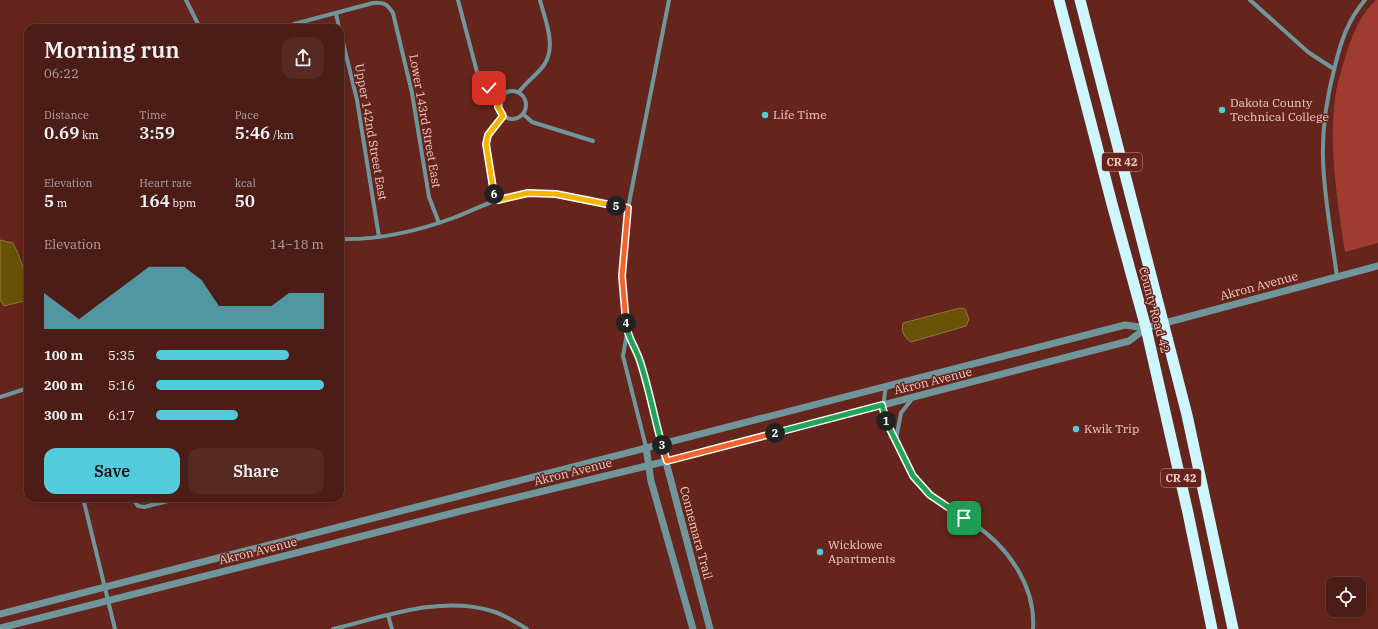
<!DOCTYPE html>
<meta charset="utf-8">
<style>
body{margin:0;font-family:"IBM Plex Serif",serif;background:#562923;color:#f1f3f6;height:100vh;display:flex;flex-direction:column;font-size:15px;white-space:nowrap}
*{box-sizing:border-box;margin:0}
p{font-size:13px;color:#b2a1a1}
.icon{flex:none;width:22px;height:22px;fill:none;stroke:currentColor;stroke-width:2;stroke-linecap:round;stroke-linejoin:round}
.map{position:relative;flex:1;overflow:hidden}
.drawer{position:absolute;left:24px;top:24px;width:320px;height:478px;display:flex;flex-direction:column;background:#4c1c16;border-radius:12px;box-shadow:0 4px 16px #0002,0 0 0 1px #633a35}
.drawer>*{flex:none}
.tools{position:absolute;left:1326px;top:577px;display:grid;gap:8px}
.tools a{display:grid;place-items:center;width:40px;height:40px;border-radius:8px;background:#4c1c16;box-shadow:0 4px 16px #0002,0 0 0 1px #633a35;font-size:20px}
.pin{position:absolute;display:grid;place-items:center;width:34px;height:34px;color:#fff;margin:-17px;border-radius:8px;box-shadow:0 2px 6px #0006}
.km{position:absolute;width:20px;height:20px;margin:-10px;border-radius:50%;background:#222;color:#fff;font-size:11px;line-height:20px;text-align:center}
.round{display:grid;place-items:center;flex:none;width:42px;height:42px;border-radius:12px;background:#562923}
.headline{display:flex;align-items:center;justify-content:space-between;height:68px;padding:0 20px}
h1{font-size:22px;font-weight:600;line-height:30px}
.figures{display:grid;grid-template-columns:repeat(3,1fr);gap:6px;height:68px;padding:4px 20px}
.figures div{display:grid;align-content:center}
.figures b{font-size:17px;font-weight:600}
.figures small{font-size:11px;font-weight:400}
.figures p{font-size:11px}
.chart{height:112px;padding:8px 20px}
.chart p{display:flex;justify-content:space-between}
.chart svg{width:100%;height:72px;margin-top:4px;fill:#54cadd;opacity:.7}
.primary-button{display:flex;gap:8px;margin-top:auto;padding:8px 20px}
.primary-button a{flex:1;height:46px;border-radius:12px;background:#54cadd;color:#111;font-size:16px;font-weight:600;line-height:46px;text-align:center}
.primary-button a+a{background:#562923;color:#f1f3f6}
ul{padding:0 20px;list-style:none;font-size:13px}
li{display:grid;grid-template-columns:64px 48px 1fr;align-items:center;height:30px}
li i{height:10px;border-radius:5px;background:#54cadd}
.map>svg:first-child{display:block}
.green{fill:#a03b30}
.water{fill:#685207;stroke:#91753e}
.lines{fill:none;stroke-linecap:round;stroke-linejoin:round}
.minor{stroke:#70969c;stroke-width:4}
.tertiary{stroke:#70969c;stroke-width:7}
.trunk{stroke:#cef6fe;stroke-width:11}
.split-1-casing{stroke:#fff;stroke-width:8}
.split-2-casing{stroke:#fff;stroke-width:8}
.split-3-casing{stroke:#fff;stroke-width:8}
.split-4-casing{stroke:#fff;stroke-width:8}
.split-5-casing{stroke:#fff;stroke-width:8}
.split-6-casing{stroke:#fff;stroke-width:8}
.split-7-casing{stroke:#fff;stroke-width:8}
.split-1{stroke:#22a559;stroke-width:5}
.split-2{stroke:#22a559;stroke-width:5}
.split-3{stroke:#f0652b;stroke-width:5}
.split-4{stroke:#22a559;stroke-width:5}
.split-5{stroke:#f0652b;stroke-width:5}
.split-6{stroke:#f5b400;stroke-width:5}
.split-7{stroke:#f5b400;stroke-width:5}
.poi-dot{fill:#54cadd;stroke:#65251d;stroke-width:1.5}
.labels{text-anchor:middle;stroke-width:3;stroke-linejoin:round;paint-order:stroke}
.shield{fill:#65251d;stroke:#c6968f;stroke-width:1}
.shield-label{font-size:11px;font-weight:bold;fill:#f0c7c0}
.poi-label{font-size:12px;fill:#f0c7c0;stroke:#65251d;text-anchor:start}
.street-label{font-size:12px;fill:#f0c7c0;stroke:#65251d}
</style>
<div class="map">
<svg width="1378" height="629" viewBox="0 0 1378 629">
<rect width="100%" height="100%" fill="#65251d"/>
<path class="green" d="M1376,0H1378V243L1345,252C1337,198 1328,145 1336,91C1338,80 1342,69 1345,58C1351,38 1360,14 1376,0Z"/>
<g class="water">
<path d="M0,240L13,243C22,261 28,279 28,300L4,306L0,300Z"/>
<path d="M960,308L965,309L969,319L966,326L911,342C904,338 901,331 903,323Z"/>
</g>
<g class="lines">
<g class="minor">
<path d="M186,0L200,28"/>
<path d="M458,0L477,72L481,80L500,97"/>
<path d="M1250,0L1308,52L1334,69"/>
<path d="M336,13L339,28"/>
<path d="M287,28L294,24L373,3C384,2 387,4 393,13L412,93L429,197L439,223"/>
<path d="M340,30L357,100L379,237"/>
<circle cx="512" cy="105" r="14"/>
<path d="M519,92C526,82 537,75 544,65C557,46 545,20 540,0"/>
<path d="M523,114L532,122L593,141"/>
<path d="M498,200C491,187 483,150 488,136C490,128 498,122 503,116"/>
<path d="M340,239C378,240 418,231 453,218C477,209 503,194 529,193C562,191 596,202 628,208"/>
<path d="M1337,277C1332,238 1324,198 1323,159C1322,127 1327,96 1335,66C1341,41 1348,20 1365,0"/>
<path d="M627,333L636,346L661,443"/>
<path d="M886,386C881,413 885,417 896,440C905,461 913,478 929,494C942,506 957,514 972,523C1007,545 1036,586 1033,629"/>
<path d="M0,397L28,388"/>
<path d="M896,439L901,413L912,399"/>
<path d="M646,447L623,356L627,333L622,276L628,208L669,0"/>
<path d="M83,498L115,629"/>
<path d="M132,498L138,506L144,507L180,498"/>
<path d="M388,615L392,629"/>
<path d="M333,629C384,617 440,595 492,611C505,615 516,622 527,629"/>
</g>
<g class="tertiary">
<path d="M661,443L710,629"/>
<path d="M646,447L651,481L693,629"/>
<path d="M0,614L1125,325L1146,328L1378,266"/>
<path d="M0,628L457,512L667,461L1129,341L1146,328"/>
</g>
<g class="trunk">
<path d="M1059,0L1112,204L1146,328L1188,513L1212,629"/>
<path d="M1080,0L1187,415L1233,629"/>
</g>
</g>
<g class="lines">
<defs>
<path id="split-1" d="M886,421L913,476L930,495L964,518"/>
<path id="split-2" d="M775,433L882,405L886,421"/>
<path id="split-3" d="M662,445L667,461L775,433"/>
<path id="split-4" d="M626,323C627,337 636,348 640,361C649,388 654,417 662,445"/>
<path id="split-5" d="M616,206L628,208L622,276L626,323"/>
<path id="split-6" d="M494,194L498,200L528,193L556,194L616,206"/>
<path id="split-7" d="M489,88L500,97L498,107L503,116L488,135L486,144L494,194"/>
</defs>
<use href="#split-1" class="split-1-casing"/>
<use href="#split-2" class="split-2-casing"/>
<use href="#split-3" class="split-3-casing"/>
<use href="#split-4" class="split-4-casing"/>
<use href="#split-5" class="split-5-casing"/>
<use href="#split-6" class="split-6-casing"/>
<use href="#split-7" class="split-7-casing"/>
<use href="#split-1" class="split-1"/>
<use href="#split-2" class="split-2"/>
<use href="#split-3" class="split-3"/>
<use href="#split-4" class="split-4"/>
<use href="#split-5" class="split-5"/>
<use href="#split-6" class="split-6"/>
<use href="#split-7" class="split-7"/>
</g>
<g class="poi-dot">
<circle cx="1222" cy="110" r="4"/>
<circle cx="765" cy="115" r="4"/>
<circle cx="1076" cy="429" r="4"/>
<circle cx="820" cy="552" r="4"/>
</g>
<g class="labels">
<g class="shield">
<rect x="1102" y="153" width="40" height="18" rx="3"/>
<rect x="1161" y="469" width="40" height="18" rx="3"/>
</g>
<g class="shield-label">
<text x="1122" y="166">CR 42</text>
<text x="1181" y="482">CR 42</text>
</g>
<g class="poi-label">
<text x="1230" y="107">Dakota County<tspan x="1230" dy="14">Technical College</tspan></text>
<text x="773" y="119">Life Time</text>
<text x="1084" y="433">Kwik Trip</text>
<text x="828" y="549">Wicklowe<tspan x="828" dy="14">Apartments</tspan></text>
</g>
<g class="street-label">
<text transform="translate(425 121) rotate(80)" y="4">Lower 143rd Street East</text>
<text transform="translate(371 132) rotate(80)" y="4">Upper 142nd Street East</text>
<text transform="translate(1259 286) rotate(-15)" y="4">Akron Avenue</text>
<text transform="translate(1154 310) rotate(75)" y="4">County Road 42</text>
<text transform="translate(933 381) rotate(-14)" y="4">Akron Avenue</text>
<text transform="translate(573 472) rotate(-14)" y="4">Akron Avenue</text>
<text transform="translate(696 533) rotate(75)" y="4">Connemara Trail</text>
<text transform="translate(258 551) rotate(-14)" y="4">Akron Avenue</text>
</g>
</g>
</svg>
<div class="tools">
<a><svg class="icon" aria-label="locate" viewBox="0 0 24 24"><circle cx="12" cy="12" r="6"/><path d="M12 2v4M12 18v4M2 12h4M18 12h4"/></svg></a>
</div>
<div class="pin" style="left:964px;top:518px;background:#1e9e55"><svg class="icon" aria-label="arrive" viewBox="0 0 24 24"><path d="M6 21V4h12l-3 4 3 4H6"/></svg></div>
<div class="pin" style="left:489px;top:88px;background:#d93025"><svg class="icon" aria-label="check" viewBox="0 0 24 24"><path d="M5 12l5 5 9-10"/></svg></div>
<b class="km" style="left:886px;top:421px">1</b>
<b class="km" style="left:775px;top:433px">2</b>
<b class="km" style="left:662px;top:445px">3</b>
<b class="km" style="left:626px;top:323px">4</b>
<b class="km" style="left:616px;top:206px">5</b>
<b class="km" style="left:494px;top:194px">6</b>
<section class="drawer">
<div class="headline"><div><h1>Morning run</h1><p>06:22</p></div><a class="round"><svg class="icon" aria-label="share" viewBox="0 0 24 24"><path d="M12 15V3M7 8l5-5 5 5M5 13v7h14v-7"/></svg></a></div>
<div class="figures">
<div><p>Distance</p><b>0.69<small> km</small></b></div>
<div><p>Time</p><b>3:59</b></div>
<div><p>Pace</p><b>5:46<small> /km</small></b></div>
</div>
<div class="figures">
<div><p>Elevation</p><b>5<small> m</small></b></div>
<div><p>Heart rate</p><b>164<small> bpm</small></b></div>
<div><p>kcal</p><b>50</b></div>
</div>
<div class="chart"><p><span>Elevation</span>14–18 m</p>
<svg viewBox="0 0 160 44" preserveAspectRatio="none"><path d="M0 44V22L10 30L20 38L30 30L40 22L50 14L60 6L70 6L80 6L90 14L100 30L110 30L120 30L130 30L140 22L150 22L160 22V44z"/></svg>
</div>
<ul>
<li><b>100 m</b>5:35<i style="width:79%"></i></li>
<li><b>200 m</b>5:16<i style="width:100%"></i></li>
<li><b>300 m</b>6:17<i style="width:49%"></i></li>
</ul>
<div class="primary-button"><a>Save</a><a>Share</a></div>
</section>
</div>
